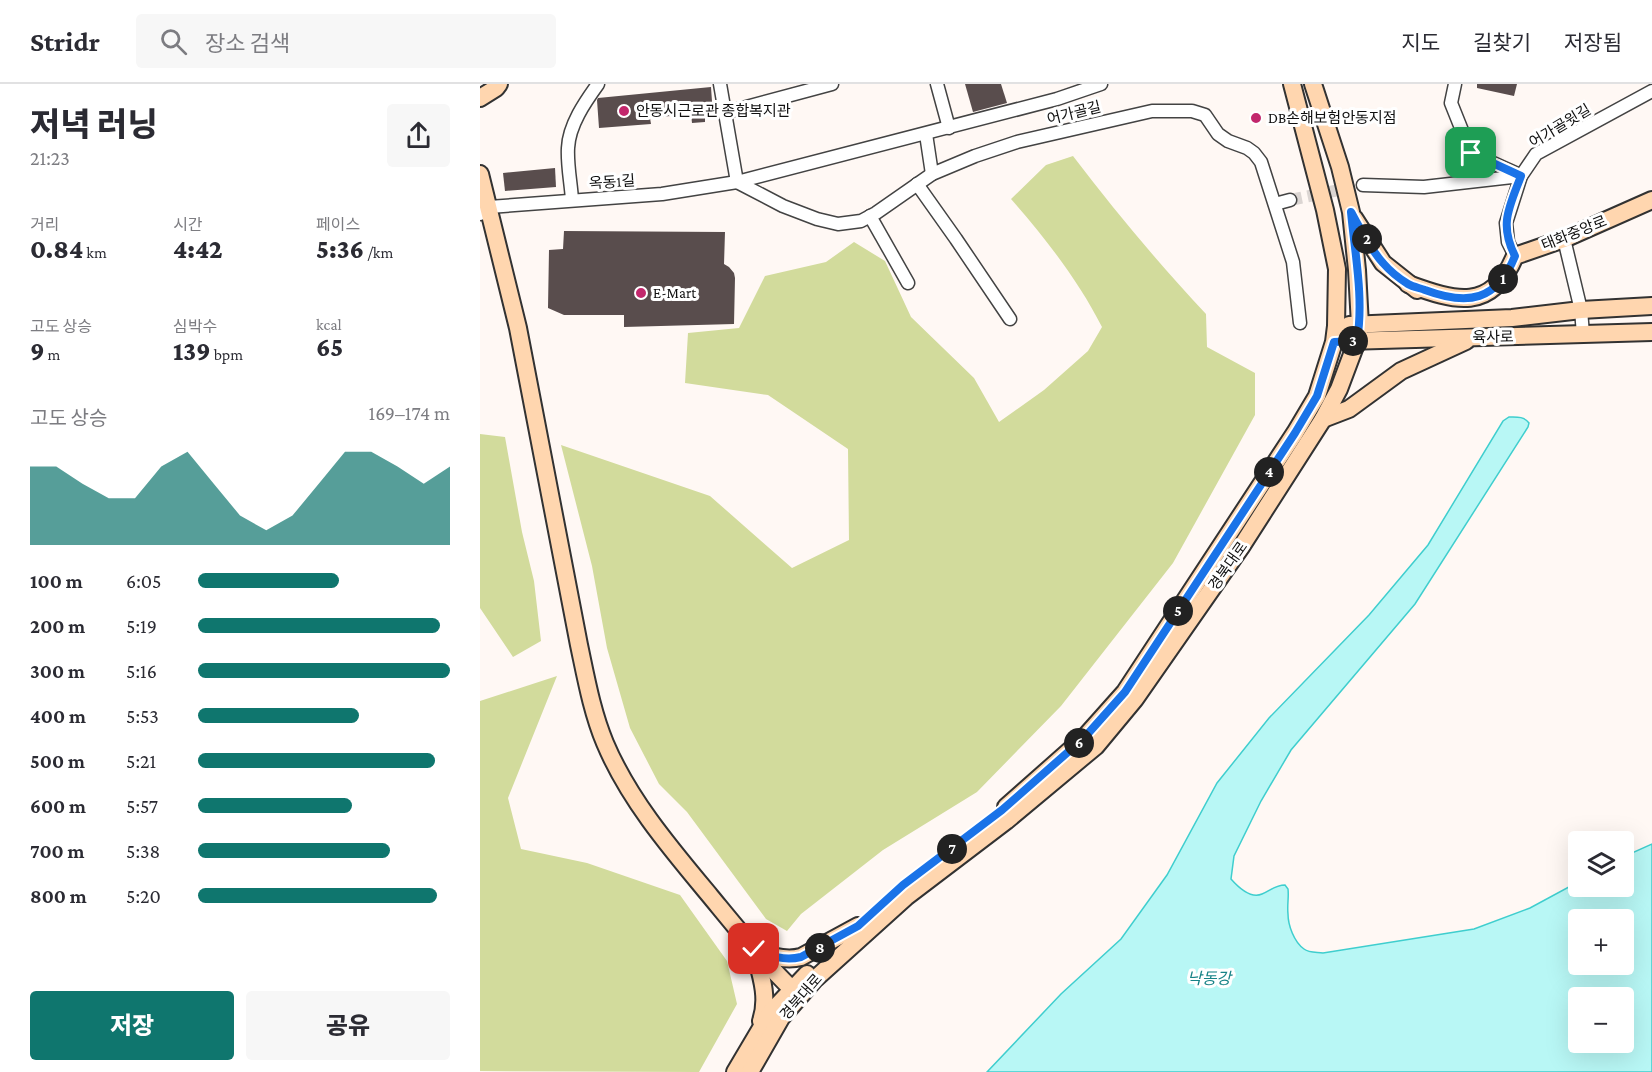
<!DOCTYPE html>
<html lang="ko">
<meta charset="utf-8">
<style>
body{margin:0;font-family:"Crimson Pro","Noto Sans KR",serif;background:#f7f7f7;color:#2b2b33;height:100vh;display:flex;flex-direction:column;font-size:22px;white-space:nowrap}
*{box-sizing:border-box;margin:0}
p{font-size:20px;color:#7c7c81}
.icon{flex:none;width:33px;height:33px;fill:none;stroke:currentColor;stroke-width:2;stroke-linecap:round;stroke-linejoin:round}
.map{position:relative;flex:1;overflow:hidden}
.panel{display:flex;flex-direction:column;background:#fff;width:480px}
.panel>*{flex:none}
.tools{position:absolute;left:1088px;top:747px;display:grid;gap:12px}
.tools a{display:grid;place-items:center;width:66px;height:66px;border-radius:6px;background:#fff;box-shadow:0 6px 24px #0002;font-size:30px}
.pin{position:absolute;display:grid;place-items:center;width:51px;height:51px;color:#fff;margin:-26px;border-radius:12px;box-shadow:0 3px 9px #0006}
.km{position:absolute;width:30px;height:30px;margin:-15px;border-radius:50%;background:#222;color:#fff;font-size:16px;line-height:30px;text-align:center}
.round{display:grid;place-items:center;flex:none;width:63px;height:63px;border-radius:6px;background:#f7f7f7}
.summary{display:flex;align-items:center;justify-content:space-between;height:102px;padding:0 30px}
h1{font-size:33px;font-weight:800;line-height:45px}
.stats{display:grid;grid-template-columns:repeat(3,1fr);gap:9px;height:102px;padding:6px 30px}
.stats div{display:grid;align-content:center}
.stats b{font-size:26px;font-weight:800}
.stats small{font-size:16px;font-weight:400}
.stats p{font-size:16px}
.chart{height:168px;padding:12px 30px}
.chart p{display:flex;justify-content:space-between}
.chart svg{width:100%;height:108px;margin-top:6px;fill:#0f766e;opacity:.7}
.button{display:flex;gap:12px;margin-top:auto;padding:12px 30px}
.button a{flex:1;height:69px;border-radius:6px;background:#0f766e;color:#fff;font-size:24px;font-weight:800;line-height:69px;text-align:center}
.button a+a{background:#f7f7f7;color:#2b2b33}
ul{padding:0 30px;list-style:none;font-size:20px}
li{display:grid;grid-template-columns:96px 72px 1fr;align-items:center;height:45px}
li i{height:15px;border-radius:8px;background:#0f766e}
header{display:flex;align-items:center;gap:36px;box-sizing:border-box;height:84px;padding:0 30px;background:#fff;border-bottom:2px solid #e1e1e2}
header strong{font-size:28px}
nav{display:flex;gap:33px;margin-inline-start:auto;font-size:21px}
.search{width:420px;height:54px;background:#f7f7f7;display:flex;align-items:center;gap:15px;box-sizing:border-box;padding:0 21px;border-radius:6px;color:#7c7c81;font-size:22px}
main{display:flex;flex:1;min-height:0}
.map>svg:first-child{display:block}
.forest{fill:#d2db9c}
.water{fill:#b8f7f5;stroke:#3fcece;stroke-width:1.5;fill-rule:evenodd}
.building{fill:#594d4d}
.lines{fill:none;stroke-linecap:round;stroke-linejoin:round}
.street-tunnel{stroke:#dbd5d2;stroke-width:12;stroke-dasharray:12 6;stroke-linecap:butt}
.street-casing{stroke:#434343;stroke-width:15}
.secondary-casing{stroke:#323232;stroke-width:20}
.street{stroke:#fff;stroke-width:12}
.secondary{stroke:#ffd6af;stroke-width:16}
.route-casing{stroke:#fff;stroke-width:12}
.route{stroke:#1a73e8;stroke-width:8}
.poi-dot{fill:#c2276c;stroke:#fff;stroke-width:2}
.labels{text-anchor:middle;stroke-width:6;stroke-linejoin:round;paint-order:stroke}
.poi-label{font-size:15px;fill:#101010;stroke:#fff;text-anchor:start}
.street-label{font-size:15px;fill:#101010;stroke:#fff}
.water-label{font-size:16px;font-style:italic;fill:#178387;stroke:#fff}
</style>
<header>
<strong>Stridr</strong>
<div class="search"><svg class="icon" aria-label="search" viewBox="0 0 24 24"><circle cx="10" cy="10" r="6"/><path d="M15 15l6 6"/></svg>장소 검색</div>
<nav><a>지도</a><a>길찾기</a><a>저장됨</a></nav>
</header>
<main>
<section class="panel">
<div class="summary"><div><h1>저녁 러닝</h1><p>21:23</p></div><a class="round"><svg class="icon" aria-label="share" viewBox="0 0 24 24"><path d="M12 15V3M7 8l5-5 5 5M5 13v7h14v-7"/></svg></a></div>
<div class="stats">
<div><p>거리</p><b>0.84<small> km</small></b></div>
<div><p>시간</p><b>4:42</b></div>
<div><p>페이스</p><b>5:36<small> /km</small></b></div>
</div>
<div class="stats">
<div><p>고도 상승</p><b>9<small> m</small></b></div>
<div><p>심박수</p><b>139<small> bpm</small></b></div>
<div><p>kcal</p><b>65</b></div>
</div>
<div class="chart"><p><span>고도 상승</span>169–174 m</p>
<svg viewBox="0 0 160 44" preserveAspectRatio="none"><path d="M0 44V12L10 12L20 19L30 25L40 25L50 12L60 6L70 19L80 32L90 38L100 32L110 19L120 6L130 6L140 12L150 19L160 12V44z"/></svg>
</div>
<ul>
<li><b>100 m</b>6:05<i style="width:56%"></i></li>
<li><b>200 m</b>5:19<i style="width:96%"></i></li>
<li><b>300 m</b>5:16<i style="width:100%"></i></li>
<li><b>400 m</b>5:53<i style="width:64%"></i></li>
<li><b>500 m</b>5:21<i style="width:94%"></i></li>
<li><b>600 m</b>5:57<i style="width:61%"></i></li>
<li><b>700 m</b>5:38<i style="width:76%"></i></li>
<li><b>800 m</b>5:20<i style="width:95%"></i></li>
</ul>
<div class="button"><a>저장</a><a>공유</a></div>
</section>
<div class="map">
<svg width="1172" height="988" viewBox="0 0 1172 988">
<rect width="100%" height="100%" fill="#fff8f4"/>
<g class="forest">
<path d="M593,72C635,127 679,180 726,230L727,263L775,289V331L693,479L581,622L497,708L403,766L321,830L307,847L286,835L207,728L179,700L150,644L127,564L112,482L81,361L230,412L312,484L369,456L368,365L288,311L205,299L208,249L259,244L285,192L346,178L374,158L405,177L431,233L494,294L519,338L564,306L608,267L622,243C598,196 566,155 531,115L566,81Z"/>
<path d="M0,350L25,353L42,448L54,497L61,557L33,573L0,524Z"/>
<path d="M77,592L28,714L41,765L107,779L200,811L247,877L257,920L219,988L0,987V617Z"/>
</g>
<path class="water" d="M1029,333C1036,333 1044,332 1049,339L1048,343L935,520L811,666L781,717L754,772L751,795C758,803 770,815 782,810C790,807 795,801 805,801L808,805C809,813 807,821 808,830C808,841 814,858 824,865C829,869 837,868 843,869L994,845L1050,824L1098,798V802H1143V773L1172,760V988H507L581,910L641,855L687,791L737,699L789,634L889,531L948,461L1023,337ZM1098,836H1143V880H1098ZM1098,914H1143V958H1098Z"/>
<g class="building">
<path d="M485,0H521L527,19L493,28Z"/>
<path d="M997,0H1037L1034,12L997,4Z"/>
<path d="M231,3L233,32H225V38L212,39L211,30L170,34L171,40L119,44L117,16L118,14Z"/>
<path d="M75,84L76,103L25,107L23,89Z"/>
<path d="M84,147L245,148L244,180L249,183L254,189L255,194L254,240L144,243V231H84L68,224L69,166L83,165Z"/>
</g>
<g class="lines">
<path class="street-tunnel" d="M810,116L883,101"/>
<defs>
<g id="street">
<path d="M240,0L257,98"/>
<path d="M457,0L469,44"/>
<path d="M975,0L971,19L991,69L1040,91"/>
<path d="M244,29L352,0"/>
<path d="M446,50L452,90"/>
<path d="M257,98L303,122L337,135L358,140L381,137L396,129L452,90L495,72L537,58L672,27H712L725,31L738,50L748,57L767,64L774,69L781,78L813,178L820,239"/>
<path d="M437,100L476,155L530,235"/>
<path d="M883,101L944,103L1041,92"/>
<path d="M92,116C91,99 87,81 88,64C89,41 105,18 118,0"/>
<path d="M795,120L810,116"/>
<path d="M0,130L9,123L182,110L257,98L577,15L621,0"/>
<path d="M390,132L428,199"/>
<path d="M1084,155L1101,226L1103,250"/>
<path d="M1035,172L1028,158L1026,139L1041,92L1056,70L1172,7"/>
</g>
<g id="secondary">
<path d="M0,14L16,4L19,0"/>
<path d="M0,90L38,244L99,561C106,594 112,628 125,659C149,716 191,765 231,813C259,847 287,882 319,912"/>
<path d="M874,134L903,179L937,206"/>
<path d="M928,200C975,217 1011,229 1035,172L1084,155L1172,116"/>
<path d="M869,241L1032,234L1101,226L1172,222"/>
<path d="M867,257L1172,248"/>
<path d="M843,335L869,325L921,287L986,257"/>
<path d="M526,723L604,654L645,608L815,349L837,312L854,258L856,242L857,185L845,126L812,0"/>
<path d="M278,867C292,873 306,877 321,873L378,842"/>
<path d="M275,869C281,891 289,914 281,937"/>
<path d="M255,988L290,929L327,890"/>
<path d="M270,988L301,934L335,895L426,813L526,737L616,662L655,615L761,463L843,335L859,305L877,257L880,241L877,186L871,128L860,83L833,0"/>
</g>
</defs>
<use href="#street" class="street-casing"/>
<use href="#secondary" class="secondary-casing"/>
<use href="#street" class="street"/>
<use href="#secondary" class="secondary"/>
</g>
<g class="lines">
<defs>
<path id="route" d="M274,865C290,872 304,877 321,873L378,842L423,801L522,726L604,654L645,608L815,349L837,312L854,258L877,257C884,215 875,170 871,128C880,144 890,165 903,179C909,186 920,195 928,200C933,203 940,204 945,206C988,222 1017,217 1035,172C1019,140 1029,124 1041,92L991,69"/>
</defs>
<use href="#route" class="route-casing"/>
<use href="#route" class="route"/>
</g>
<g class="poi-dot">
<circle cx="144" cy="27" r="6"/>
<circle cx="776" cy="34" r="6"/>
<circle cx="161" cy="209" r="6"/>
</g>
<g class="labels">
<g class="poi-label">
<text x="156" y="32">안동시근로관 종합복지관</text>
<text x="788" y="39">DB손해보험안동지점</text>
<text x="173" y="214">E-Mart</text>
</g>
<g class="street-label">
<text transform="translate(594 29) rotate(-14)" y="5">어가골길</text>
<text transform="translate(1080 42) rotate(-31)" y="5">어가골윗길</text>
<text transform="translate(132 98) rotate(-4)" y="5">옥동1길</text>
<text transform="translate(1094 149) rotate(-22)" y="5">태화중앙로</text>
<text transform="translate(1013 253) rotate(-1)" y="5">육사로</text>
<text transform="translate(748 482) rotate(-55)" y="5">경북대로</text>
<text transform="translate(321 913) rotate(-49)" y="5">경북대로</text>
</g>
<g class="water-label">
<text x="729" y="900">낙동강</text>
</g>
</g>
</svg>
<div class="tools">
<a><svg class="icon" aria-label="layers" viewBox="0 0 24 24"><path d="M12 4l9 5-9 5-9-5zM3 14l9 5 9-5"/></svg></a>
<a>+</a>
<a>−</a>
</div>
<div class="pin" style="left:991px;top:69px;background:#1e9e55"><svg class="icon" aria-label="arrive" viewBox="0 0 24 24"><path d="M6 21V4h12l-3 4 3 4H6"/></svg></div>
<div class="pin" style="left:274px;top:865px;background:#d93025"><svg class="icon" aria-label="check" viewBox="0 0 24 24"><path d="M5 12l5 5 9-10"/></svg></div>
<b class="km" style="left:1023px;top:195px">1</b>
<b class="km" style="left:887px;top:155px">2</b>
<b class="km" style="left:873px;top:257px">3</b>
<b class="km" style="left:789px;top:388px">4</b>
<b class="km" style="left:698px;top:527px">5</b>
<b class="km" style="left:599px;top:659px">6</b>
<b class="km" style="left:472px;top:765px">7</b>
<b class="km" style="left:340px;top:864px">8</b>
</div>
</main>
